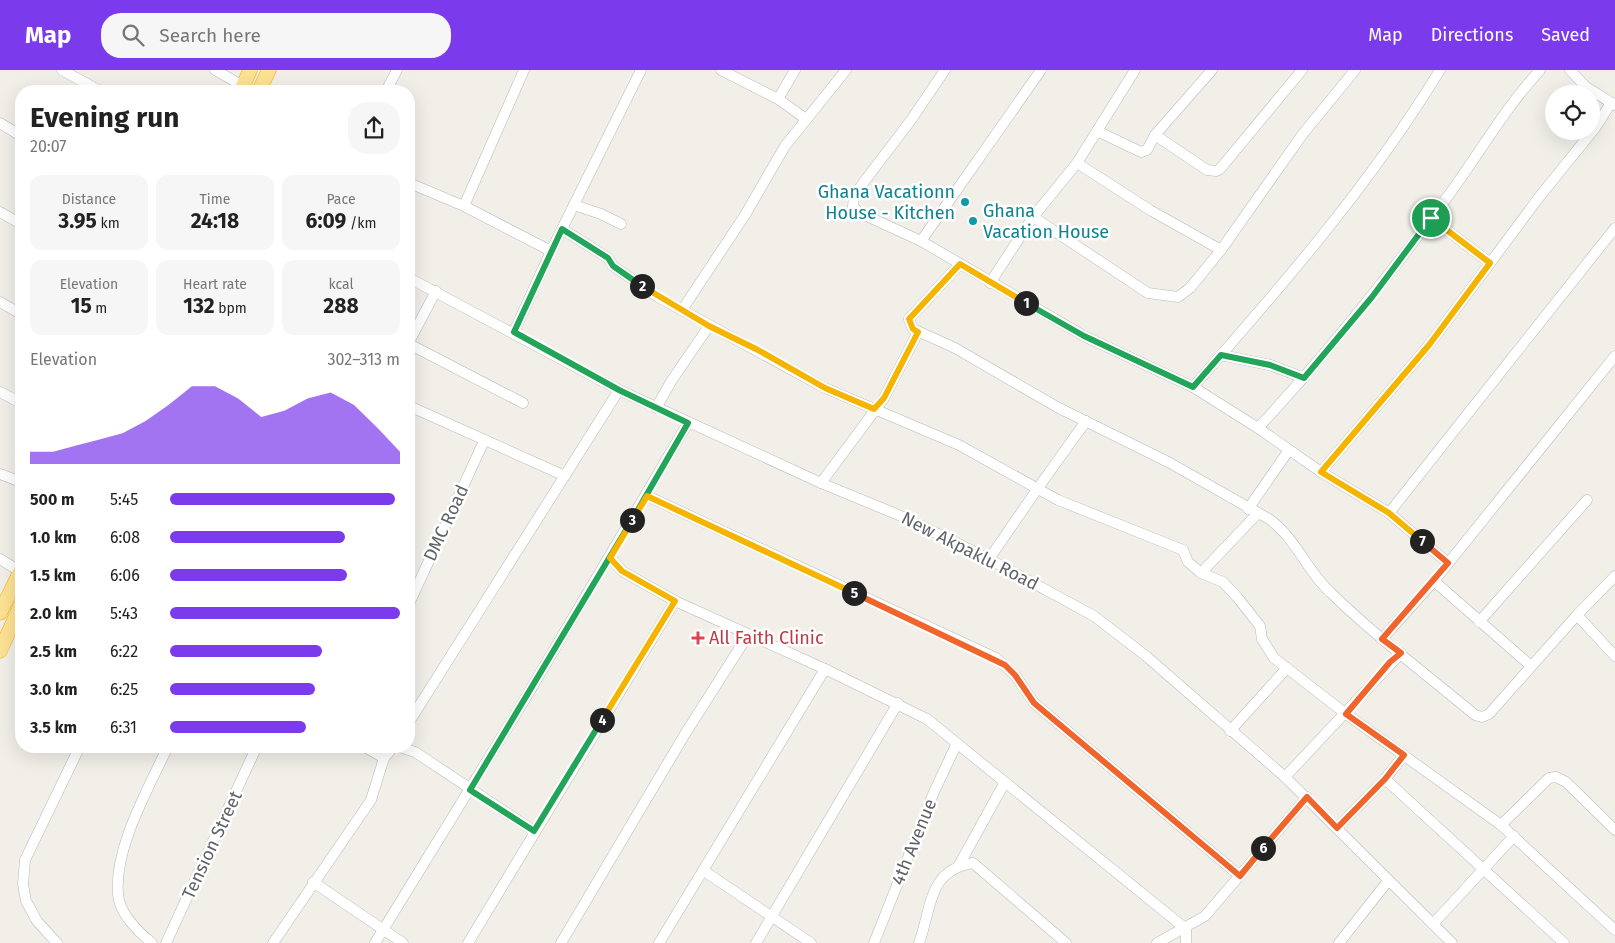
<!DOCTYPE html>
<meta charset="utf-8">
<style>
body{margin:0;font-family:"Fira Sans",sans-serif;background:#f6f6f6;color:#222;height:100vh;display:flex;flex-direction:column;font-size:19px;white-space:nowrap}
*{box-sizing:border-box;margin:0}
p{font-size:16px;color:#767676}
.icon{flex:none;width:28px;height:28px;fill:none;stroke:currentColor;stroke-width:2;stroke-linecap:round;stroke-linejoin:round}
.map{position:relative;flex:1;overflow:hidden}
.panel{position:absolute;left:15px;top:15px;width:400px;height:668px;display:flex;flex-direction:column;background:#fff;border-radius:20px;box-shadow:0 5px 20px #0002}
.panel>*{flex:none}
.tools{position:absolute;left:1545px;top:15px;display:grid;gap:10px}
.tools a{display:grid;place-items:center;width:55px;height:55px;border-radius:50%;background:#fff;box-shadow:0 5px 20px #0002;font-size:25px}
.pin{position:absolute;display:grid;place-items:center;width:42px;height:42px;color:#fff;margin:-21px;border:2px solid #fff;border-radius:50%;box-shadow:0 1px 5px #0007}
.km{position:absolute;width:25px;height:25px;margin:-12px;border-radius:50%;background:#222;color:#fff;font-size:14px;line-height:25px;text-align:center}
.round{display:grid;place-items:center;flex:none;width:52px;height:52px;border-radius:20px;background:#f6f6f6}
.headline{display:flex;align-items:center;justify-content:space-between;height:85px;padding:0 15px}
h1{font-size:28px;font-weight:700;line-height:38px}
.metrics{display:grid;grid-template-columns:repeat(3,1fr);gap:8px;height:85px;padding:5px 15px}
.metrics div{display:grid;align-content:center;border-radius:12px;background:#f6f6f6;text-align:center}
.metrics b{font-size:21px;font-weight:700}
.metrics small{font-size:14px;font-weight:400}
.metrics p{font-size:14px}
.chart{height:140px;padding:10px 15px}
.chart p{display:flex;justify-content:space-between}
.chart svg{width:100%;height:90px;margin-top:5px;fill:#7c3aed;opacity:.7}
ul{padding:0 15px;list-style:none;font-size:16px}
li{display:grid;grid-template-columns:80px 60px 1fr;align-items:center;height:38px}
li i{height:12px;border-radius:6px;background:#7c3aed}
header{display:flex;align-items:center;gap:30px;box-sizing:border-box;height:70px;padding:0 25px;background:#7c3aed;color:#fff}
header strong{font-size:24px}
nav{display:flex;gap:28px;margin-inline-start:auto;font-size:18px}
.search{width:350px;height:45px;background:#f6f6f6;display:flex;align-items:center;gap:12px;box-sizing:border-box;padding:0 18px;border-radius:20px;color:#767676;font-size:19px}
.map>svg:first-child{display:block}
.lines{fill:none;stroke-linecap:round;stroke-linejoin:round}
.minor-casing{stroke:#b5b8bc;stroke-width:11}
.highway-casing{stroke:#f9ab00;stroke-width:15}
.minor{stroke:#fff;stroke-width:10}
.highway{stroke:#fde293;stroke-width:14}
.split-1-casing{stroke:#fff;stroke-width:10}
.split-2-casing{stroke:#fff;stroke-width:10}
.split-3-casing{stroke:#fff;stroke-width:10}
.split-4-casing{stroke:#fff;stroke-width:10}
.split-5-casing{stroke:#fff;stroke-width:10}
.split-6-casing{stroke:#fff;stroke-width:10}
.split-7-casing{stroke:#fff;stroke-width:10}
.split-8-casing{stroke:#fff;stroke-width:10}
.split-1{stroke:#22a559;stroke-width:6}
.split-2{stroke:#f5b400;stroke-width:6}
.split-3{stroke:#22a559;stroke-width:6}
.split-4{stroke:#22a559;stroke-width:6}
.split-5{stroke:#f5b400;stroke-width:6}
.split-6{stroke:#f0652b;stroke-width:6}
.split-7{stroke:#f0652b;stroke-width:6}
.split-8{stroke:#f5b400;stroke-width:6}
.culture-dot{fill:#0f9aa8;stroke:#fff;stroke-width:2}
.health-dot{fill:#e0444e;stroke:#fff;stroke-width:2}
.labels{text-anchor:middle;stroke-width:5;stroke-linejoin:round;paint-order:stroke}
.culture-label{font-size:18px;fill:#0d838f;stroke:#fff;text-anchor:end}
.street-label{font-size:18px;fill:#5f6368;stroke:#fff}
.health-label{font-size:18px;fill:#be3a42;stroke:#fff;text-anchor:start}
</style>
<header>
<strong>Map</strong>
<div class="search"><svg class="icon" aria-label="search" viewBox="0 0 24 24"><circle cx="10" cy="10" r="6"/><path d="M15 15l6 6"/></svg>Search here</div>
<nav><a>Map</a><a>Directions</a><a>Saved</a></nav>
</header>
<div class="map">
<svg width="1615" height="873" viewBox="0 0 1615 873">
<rect width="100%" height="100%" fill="#f1efe8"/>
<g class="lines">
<defs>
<g id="minor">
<path d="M62,0L100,21"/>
<path d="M215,0L243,16"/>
<path d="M721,0L778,29L806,49"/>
<path d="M945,0L911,50L854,125L853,137L860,143L921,171L1084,266L1193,317L1258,358L1321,402L1389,443L1448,493"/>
<path d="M1212,0L1155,65L1207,100L1216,101L1220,99L1302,0"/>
<path d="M1570,0L1586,17L1615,35"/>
<path d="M386,21L397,0"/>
<path d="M778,29L795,0"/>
<path d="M0,53L21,66"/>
<path d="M1097,61L1141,82L1147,80L1155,65"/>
<path d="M1077,93L1150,140L1221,180"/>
<path d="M409,113L464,136L551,181"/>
<path d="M574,135L601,144L621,154"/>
<path d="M464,136L524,0"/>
<path d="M0,142L21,154"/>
<path d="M1033,147L1148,223L1178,227L1190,218L1221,180L1302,65L1355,0"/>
<path d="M1431,148L1490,193"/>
<path d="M562,159L608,188L613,196L658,227L825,318L959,375L1058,430L1183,480L1188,492L1201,503L1223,512L1237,527L1260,556L1262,569L1274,588L1346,644L1501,755L1615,860"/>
<path d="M921,171L1041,0"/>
<path d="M960,194L909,249L913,259L955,278L1057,337L1170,393L1269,449C1296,468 1306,500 1330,522C1375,566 1426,604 1475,645L1482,647L1489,644L1577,545L1615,506"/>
<path d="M409,208L619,320L821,413L901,446L989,489L1094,546L1146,586L1285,707L1452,873"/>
<path d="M990,213L1033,147L1077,93L1135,0"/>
<path d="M0,232L21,244"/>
<path d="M682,240L745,145L785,76L846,0"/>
<path d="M514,262L551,181L641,0"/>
<path d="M409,272L436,221"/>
<path d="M409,274L523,333"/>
<path d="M1221,285L1270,295L1304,308"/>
<path d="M1193,317C1281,217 1370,115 1440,0"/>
<path d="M0,322L21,333"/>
<path d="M409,336L565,406"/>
<path d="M656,338L672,310L709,256"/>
<path d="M1258,358C1327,284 1389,206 1448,126C1479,84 1505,38 1540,0"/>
<path d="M1321,402L1429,275L1540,126L1595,58L1611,33"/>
<path d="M0,404L21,412"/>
<path d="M821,413L884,328L918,262"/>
<path d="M647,426L996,588L1015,605L1034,633L1240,806"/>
<path d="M1248,439L1289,380"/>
<path d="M1389,443L1615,158"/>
<path d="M610,487L622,501L675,531L825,599L927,649L1186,859"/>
<path d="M0,489L21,502"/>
<path d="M989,489L1038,418L1086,351"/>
<path d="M1201,503L1258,443"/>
<path d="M1434,511L1531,596"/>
<path d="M409,534L484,371"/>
<path d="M1577,545L1615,586"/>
<path d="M1479,552L1587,430"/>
<path d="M1382,569L1434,511L1615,286"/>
<path d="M409,652L619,320"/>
<path d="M1230,661L1287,598"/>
<path d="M363,676L384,688"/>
<path d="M396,676L415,682L534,761"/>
<path d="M1285,707L1401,583"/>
<path d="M1385,709L1564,873"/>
<path d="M1501,755L1549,708L1556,707L1566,712L1615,760"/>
<path d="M1337,758L1385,709L1404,685"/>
<path d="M959,795L1005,712"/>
<path d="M704,801L811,873"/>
<path d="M313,812L403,873"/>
<path d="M1433,854L1514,766"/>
<path d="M57,873L37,851L26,831L23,814L25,790L80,676"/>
<path d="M152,873C138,862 119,843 118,824C114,777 149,718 168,676"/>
<path d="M166,873L257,676"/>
<path d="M273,873L371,730L384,688L394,676"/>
<path d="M375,873L525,629L688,353"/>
<path d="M468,873L675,531"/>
<path d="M561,873L685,664L748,565"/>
<path d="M659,873L825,599"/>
<path d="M756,873L898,633"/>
<path d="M874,873L934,722L957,673"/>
<path d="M919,873C932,837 928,800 973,793L1066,873"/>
<path d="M1157,873L1205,846L1307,727"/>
<path d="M1186,873V859"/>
<path d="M1339,873L1388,811"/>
</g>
<g id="highway">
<path d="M241,21L250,0"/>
<path d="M259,21L269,0"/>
<path d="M0,543L21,500"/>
<path d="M0,581L21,535"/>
</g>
</defs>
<use href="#minor" class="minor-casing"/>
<use href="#highway" class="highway-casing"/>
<use href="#minor" class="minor"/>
<use href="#highway" class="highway"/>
</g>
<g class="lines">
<defs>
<path id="split-1" d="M1026,233L1084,266L1193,317L1221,285L1270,295L1304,308L1372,227L1431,148"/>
<path id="split-2" d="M642,216L709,256L758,280L825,318L874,339L884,328L918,262L913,259L909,249L960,194L1026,233"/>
<path id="split-3" d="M632,450L688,353L619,320L514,262L562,159L608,188L613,196L642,216"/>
<path id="split-4" d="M602,650L534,761L470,720L632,450"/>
<path id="split-5" d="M602,650L675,531L622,501L610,488L647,426L854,523"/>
<path id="split-6" d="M854,523L1005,595L1015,605L1034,633L1240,806L1263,778"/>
<path id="split-7" d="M1263,778L1307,727L1337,758L1385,709L1404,685L1346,644L1390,592L1401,583L1382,569L1448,493L1422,471"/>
<path id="split-8" d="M1422,471L1389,443L1321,402L1429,275L1490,193L1431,148"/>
</defs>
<use href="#split-1" class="split-1-casing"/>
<use href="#split-2" class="split-2-casing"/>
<use href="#split-3" class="split-3-casing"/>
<use href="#split-4" class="split-4-casing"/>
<use href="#split-5" class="split-5-casing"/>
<use href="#split-6" class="split-6-casing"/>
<use href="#split-7" class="split-7-casing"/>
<use href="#split-8" class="split-8-casing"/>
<use href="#split-1" class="split-1"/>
<use href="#split-2" class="split-2"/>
<use href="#split-3" class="split-3"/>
<use href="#split-4" class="split-4"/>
<use href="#split-5" class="split-5"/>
<use href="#split-6" class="split-6"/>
<use href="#split-7" class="split-7"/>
<use href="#split-8" class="split-8"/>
</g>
<g class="culture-dot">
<circle cx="965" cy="132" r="5"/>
<circle cx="973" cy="151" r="5"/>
</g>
<path class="health-dot" d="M695.5 560.5h5v5h5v5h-5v5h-5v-5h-5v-5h5z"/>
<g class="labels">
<g class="culture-label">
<text x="955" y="128">Ghana Vacationn<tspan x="955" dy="21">House - Kitchen</tspan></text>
<text x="983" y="147" text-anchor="start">Ghana<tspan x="983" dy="21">Vacation House</tspan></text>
</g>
<g class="street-label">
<text transform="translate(446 453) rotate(-65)" y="6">DMC Road</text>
<text transform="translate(970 481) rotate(27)" y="6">New Akpaklu Road</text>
<text transform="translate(914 772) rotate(-68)" y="6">4th Avenue</text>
<text transform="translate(212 775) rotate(-65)" y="6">Tension Street</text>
</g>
<g class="health-label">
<text x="709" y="574">All Faith Clinic</text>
</g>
</g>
</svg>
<div class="tools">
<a><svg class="icon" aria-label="locate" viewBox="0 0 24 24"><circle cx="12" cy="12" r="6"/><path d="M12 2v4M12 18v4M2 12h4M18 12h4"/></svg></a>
</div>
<div class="pin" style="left:1431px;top:148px;background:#1e9e55"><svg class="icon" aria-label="arrive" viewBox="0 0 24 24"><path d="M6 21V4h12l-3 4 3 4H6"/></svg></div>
<b class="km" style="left:1026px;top:233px">1</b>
<b class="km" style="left:642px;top:216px">2</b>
<b class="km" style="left:632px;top:450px">3</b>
<b class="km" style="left:602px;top:650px">4</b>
<b class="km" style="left:854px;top:523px">5</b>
<b class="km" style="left:1263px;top:778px">6</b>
<b class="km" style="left:1422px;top:471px">7</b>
<section class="panel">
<div class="headline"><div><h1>Evening run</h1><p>20:07</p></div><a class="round"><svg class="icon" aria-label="share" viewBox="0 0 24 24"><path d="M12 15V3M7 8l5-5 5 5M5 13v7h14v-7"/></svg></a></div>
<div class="metrics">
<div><p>Distance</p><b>3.95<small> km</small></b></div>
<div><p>Time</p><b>24:18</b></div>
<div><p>Pace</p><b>6:09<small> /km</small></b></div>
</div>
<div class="metrics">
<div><p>Elevation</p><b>15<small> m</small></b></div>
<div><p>Heart rate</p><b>132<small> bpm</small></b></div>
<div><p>kcal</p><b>288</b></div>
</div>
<div class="chart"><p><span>Elevation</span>302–313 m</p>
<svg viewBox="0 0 160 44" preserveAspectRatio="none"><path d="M0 44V38L10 38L20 35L30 32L40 29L50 23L60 15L70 6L80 6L90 12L100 21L110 18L120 12L130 9L140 15L150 26L160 38V44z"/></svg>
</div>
<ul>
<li><b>500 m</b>5:45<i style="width:98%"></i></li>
<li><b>1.0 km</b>6:08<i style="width:76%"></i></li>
<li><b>1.5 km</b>6:06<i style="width:77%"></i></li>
<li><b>2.0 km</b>5:43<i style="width:100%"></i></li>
<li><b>2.5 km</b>6:22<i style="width:66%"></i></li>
<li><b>3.0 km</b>6:25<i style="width:63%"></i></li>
<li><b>3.5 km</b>6:31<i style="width:59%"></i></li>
</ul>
</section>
</div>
